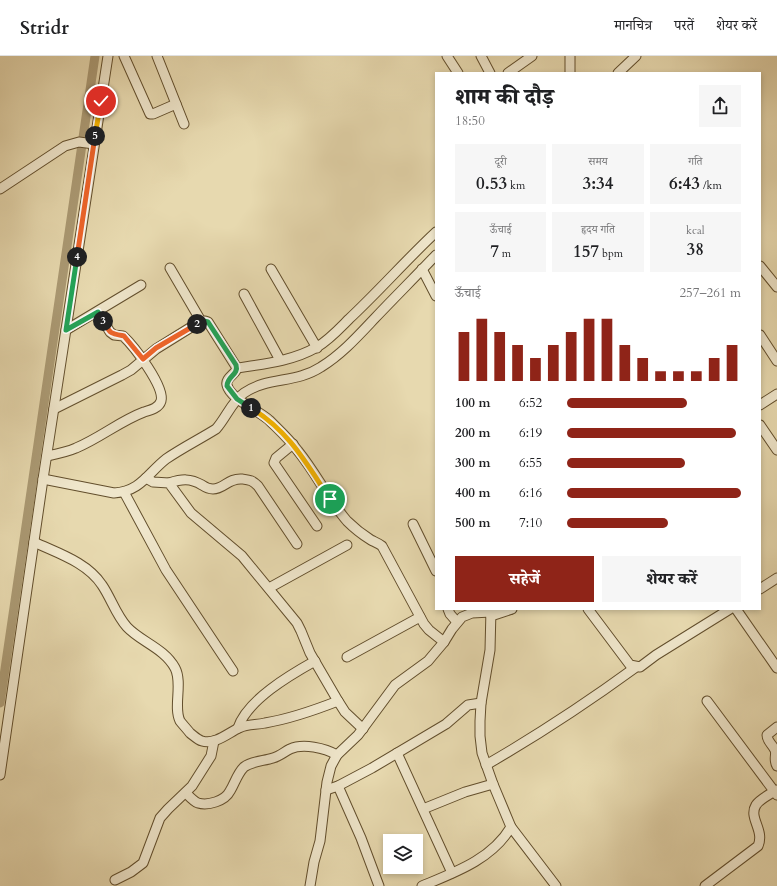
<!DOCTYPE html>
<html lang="hi">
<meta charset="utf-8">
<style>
body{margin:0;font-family:Cardo,"Noto Serif Devanagari",serif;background:#f6f6f6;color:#202124;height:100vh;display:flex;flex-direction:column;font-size:15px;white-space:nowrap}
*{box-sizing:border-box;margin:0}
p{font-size:13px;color:#757577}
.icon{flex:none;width:22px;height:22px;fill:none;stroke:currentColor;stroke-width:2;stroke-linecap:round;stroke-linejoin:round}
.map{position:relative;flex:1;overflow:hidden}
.sheet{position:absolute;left:435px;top:16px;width:326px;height:538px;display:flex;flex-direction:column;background:#fff;border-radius:0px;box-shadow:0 2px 6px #0003}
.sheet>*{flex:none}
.fabs{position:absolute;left:383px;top:778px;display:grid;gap:8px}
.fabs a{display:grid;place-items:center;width:40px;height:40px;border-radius:0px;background:#fff;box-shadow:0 2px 6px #0003;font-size:20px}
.pin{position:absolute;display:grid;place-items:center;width:34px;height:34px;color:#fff;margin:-17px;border:2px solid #fff;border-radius:50%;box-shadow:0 1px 4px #0007}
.km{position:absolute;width:20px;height:20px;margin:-10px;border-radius:50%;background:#222;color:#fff;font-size:11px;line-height:20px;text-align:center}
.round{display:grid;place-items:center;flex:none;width:42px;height:42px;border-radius:0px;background:#f6f6f6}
.head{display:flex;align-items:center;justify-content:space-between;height:68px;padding:0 20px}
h1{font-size:22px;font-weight:800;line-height:30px}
.metrics{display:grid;grid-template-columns:repeat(3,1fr);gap:6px;height:68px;padding:4px 20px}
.metrics div{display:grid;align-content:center;border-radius:0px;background:#f6f6f6;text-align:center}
.metrics b{font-size:17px;font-weight:800}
.metrics small{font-size:11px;font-weight:400}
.metrics p{font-size:11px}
.chart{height:112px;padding:8px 20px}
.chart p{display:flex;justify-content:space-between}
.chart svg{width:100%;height:72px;margin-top:4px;stroke:#8f2418;stroke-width:6}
.button{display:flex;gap:8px;margin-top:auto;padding:8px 20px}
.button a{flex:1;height:46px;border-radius:0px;background:#8f2418;color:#fff;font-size:16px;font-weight:800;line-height:46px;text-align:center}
.button a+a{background:#f6f6f6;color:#202124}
ul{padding:0 20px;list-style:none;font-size:13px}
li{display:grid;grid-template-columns:64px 48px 1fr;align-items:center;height:30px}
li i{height:10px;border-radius:5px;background:#8f2418}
header{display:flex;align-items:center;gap:24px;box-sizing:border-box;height:56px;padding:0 20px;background:#fff;border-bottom:1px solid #e0e0e0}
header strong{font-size:19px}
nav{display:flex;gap:22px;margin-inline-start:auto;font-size:14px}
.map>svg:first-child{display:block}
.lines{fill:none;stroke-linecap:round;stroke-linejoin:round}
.canal{stroke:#ab9a74;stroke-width:9}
.street-casing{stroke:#624e2c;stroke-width:11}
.street{stroke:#efe6cb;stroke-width:9}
.split-1-casing{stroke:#fff;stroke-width:8}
.split-2-casing{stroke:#fff;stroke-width:8}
.split-3-casing{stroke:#fff;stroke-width:8}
.split-4-casing{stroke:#fff;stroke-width:8}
.split-5-casing{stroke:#fff;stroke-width:8}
.split-6-casing{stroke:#fff;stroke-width:8}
.split-1{stroke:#f5b400;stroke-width:5}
.split-2{stroke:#22a559;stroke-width:5}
.split-3{stroke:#f0652b;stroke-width:5}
.split-4{stroke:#22a559;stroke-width:5}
.split-5{stroke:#f0652b;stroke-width:5}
.split-6{stroke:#f5b400;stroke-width:5}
</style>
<header>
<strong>Stridr</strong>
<nav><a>मानचित्र</a><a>परतें</a><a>शेयर करें</a></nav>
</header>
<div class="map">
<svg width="777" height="830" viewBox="0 0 777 830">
<rect width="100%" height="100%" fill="#e7d9af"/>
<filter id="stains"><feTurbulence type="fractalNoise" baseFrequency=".005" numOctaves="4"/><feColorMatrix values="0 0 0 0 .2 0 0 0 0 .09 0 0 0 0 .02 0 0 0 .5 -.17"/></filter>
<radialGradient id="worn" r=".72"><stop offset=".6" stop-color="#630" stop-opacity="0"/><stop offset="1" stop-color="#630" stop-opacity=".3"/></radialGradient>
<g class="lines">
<path class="canal" d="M0,647L95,0"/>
<defs>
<g id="street">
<path d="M124,0L150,58H153L176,48"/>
<path d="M157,0L184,68"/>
<path d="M447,0L458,17"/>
<path d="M481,0L490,17"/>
<path d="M508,17L532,0"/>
<path d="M570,17V0"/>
<path d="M618,17L636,0"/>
<path d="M0,133L65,90L79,86L94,88"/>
<path d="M760,210L777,231"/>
<path d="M170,212L201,265"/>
<path d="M271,213L317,292"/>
<path d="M422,213L436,240"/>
<path d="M244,238L280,304"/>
<path d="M66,274L141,229"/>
<path d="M760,279L777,305"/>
<path d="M237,312C264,308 293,305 317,291C329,284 339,273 349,263C379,235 406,204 436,176"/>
<path d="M760,349L777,338"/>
<path d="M54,353L122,319L131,314L156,293L201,265H205L208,266L237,312C236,318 225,322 227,329C230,343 258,354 269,364C279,374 289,383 298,395C316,417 328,443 347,465C354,472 363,479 371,484C375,486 378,487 382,490L424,568L429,574L444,586"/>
<path d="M760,369L777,394"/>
<path d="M293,388L276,402L274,407L317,470"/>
<path d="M47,400C57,398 67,396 76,392C100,382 120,365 144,356C151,354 159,352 161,345C165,331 134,290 123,280L114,279L110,276L98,256"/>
<path d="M146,422L153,426L169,427L191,457L242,500L297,567L301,575L310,597L338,645L345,656L363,673"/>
<path d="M43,423L114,437C141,435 147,418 166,403C182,392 200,383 216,373C226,362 232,345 244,337C269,320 295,328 321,311C342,298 358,280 375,262C395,241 416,220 436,199"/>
<path d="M169,427C182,423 190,422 202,429C205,431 209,433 213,433C224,433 228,422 242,423C250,424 252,424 258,430L297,488"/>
<path d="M124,436L166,514L233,615"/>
<path d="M413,468L436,515"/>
<path d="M34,486C57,497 87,506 102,529C111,542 116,559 127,571C141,586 164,592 175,612C183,627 173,651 180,665C183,669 187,673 190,677C194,680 198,684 202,685C215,689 228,677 239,672C247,668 256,669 265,667C289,663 315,654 338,645"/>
<path d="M269,532L347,489"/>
<path d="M760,533L777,522"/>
<path d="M448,553L450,558L457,566"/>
<path d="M491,553L490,594L481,647L480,665V680L482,697L493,728L511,771L556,830"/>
<path d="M588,553L630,609L640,611L656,599L730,553"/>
<path d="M736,553L777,612"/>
<path d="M491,560L512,553"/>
<path d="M347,601L420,561"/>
<path d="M707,645L777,739"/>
<path d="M777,671L767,679C767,685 772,688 775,694C777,699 773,703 777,710"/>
<path d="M238,672C247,644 290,619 315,605"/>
<path d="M397,697L452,817"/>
<path d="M486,709C538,679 588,646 636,611"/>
<path d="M0,719L43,423L108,0"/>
<path d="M338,730L361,782L379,830"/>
<path d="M326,734L338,730L372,712L446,668L468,649L481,647"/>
<path d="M186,737C189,740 193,745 198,747C208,750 225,745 230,735C235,727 237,718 244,711C252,705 264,705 273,702C280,700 284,696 290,693C303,687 325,692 337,699"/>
<path d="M423,753L465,736L493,728"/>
<path d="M115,824L131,816L143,807L160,762L168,753L192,730L211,700L214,685"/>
<path d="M310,830L314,806L320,785L327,726L331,710L337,699L358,679L395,629L428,605L433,599L444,586L452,573L462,561L472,557L491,556"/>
<path d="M422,830C456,816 492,803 511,771"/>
<path d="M705,830L758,790C765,774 748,762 756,749C760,743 770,738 777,734"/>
</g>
</defs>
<use href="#street" class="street-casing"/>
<use href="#street" class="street"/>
</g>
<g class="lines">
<defs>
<path id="split-1" d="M251,352C289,375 306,407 330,443"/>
<path id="split-2" d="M197,268L204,265L208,266L236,309C239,319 227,320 227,330L237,343L251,352"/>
<path id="split-3" d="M103,265C111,278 109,277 124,280L143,303L156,292L197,268"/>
<path id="split-4" d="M77,201L66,274L98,256L103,265"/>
<path id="split-5" d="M77,201L95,80"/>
<path id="split-6" d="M95,80L101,45"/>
</defs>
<use href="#split-1" class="split-1-casing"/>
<use href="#split-2" class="split-2-casing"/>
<use href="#split-3" class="split-3-casing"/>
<use href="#split-4" class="split-4-casing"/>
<use href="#split-5" class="split-5-casing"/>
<use href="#split-6" class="split-6-casing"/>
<use href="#split-1" class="split-1"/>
<use href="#split-2" class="split-2"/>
<use href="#split-3" class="split-3"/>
<use href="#split-4" class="split-4"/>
<use href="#split-5" class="split-5"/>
<use href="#split-6" class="split-6"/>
</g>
<rect width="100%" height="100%" filter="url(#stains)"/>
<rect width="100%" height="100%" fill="url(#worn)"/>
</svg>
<div class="fabs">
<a><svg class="icon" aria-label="layers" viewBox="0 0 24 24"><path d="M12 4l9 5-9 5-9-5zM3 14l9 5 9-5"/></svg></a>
</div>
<div class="pin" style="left:330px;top:443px;background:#1e9e55"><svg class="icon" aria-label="arrive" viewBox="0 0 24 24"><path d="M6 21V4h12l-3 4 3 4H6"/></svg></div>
<div class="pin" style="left:101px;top:45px;background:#d93025"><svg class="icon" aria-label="check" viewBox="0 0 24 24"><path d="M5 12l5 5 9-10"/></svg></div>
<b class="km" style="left:251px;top:352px">1</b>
<b class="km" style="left:197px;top:268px">2</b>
<b class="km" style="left:103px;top:265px">3</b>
<b class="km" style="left:77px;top:201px">4</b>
<b class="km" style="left:95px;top:80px">5</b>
<section class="sheet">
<div class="head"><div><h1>शाम की दौड़</h1><p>18:50</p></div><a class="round"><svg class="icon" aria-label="share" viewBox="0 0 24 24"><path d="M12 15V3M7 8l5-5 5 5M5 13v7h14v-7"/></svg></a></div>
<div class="metrics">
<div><p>दूरी</p><b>0.53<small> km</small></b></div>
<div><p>समय</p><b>3:34</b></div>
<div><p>गति</p><b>6:43<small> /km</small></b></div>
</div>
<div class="metrics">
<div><p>ऊँचाई</p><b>7<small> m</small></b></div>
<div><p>हृदय गति</p><b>157<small> bpm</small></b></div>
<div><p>kcal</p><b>38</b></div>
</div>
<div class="chart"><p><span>ऊँचाई</span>257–261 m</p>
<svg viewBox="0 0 160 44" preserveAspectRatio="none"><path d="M5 44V14M15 44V6M25 44V14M35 44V22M45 44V30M55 44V22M65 44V14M75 44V6M85 44V6M95 44V22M105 44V30M115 44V38M125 44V38M135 44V38M145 44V30M155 44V22"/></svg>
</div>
<ul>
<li><b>100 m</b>6:52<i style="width:69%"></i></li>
<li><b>200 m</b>6:19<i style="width:97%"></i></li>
<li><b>300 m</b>6:55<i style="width:68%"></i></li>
<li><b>400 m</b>6:16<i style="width:100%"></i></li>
<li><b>500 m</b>7:10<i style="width:58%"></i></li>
</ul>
<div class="button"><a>सहेजें</a><a>शेयर करें</a></div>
</section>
</div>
